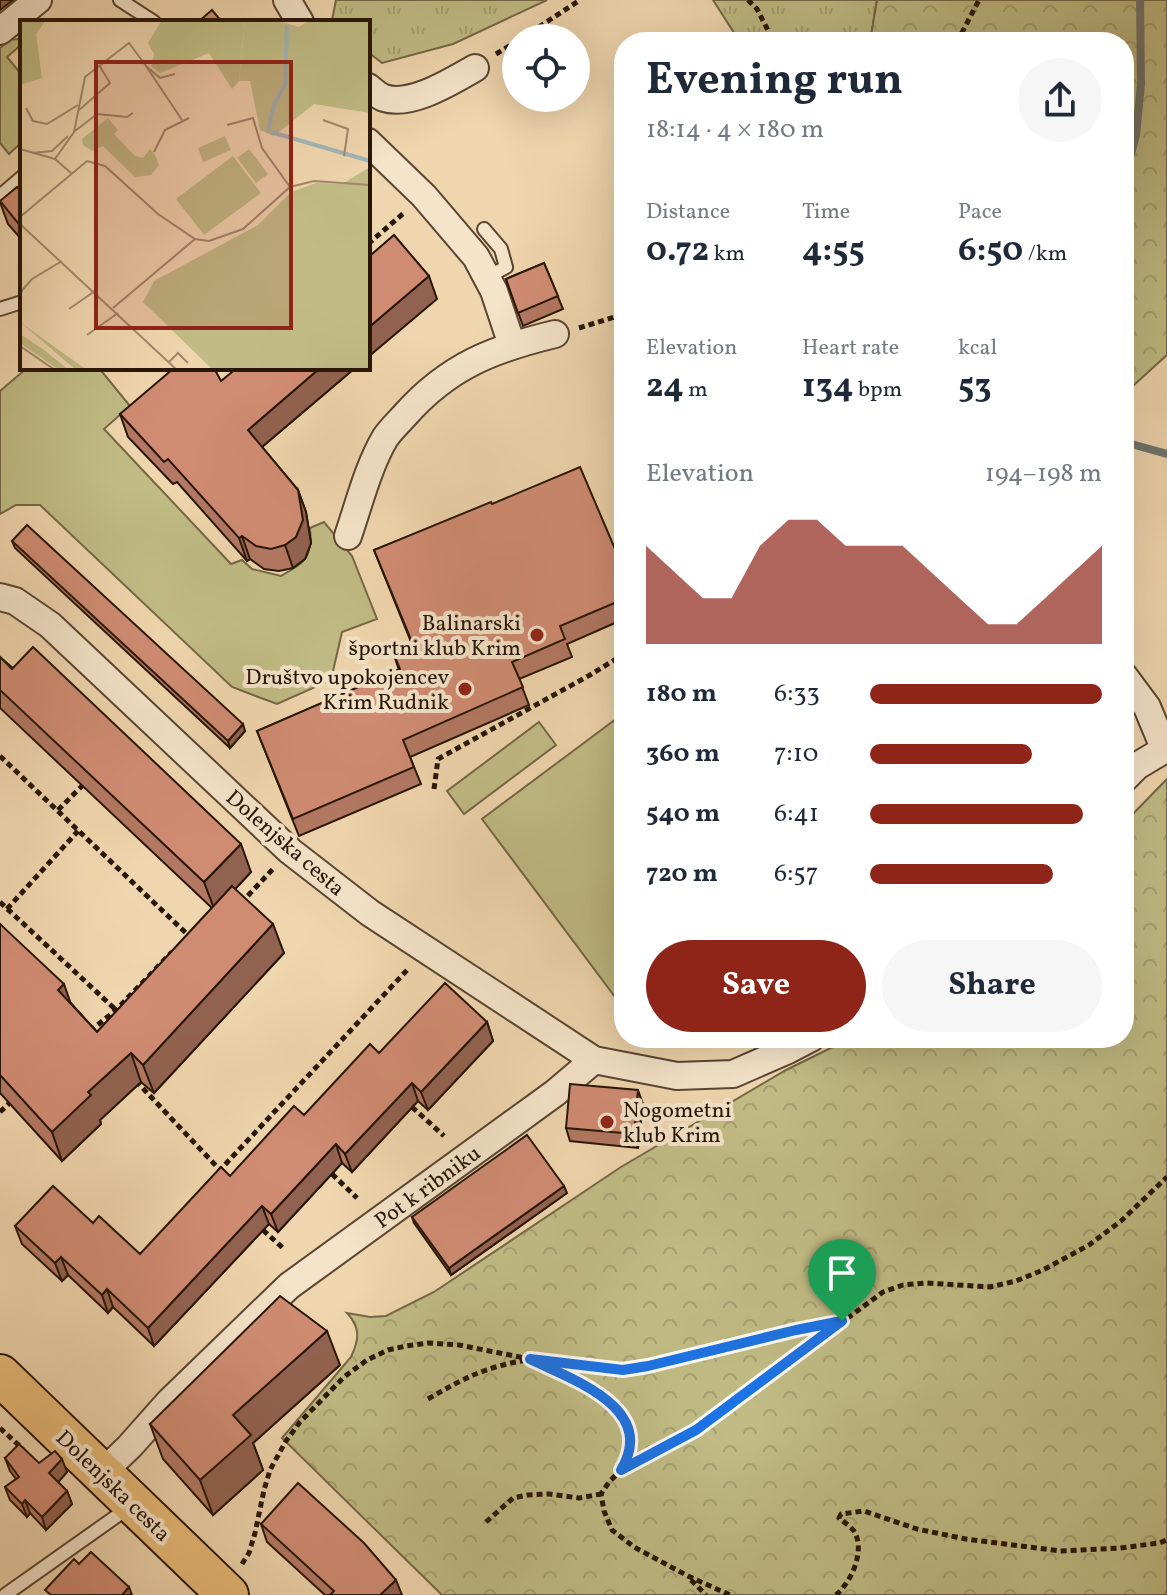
<!DOCTYPE html>
<meta charset="utf-8">
<style>
body{margin:0;font-family:Vollkorn,serif;background:#f6f6f7;color:#1f2937;height:100vh;display:flex;flex-direction:column;font-size:30px;white-space:nowrap}
*{box-sizing:border-box;margin:0}
p{font-size:26px;color:#747a83}
.icon{flex:none;width:44px;height:44px;fill:none;stroke:currentColor;stroke-width:2;stroke-linecap:round;stroke-linejoin:round}
.map{position:relative;flex:1;overflow:hidden}
.sheet{position:absolute;left:614px;top:32px;width:520px;height:1016px;display:flex;flex-direction:column;background:#fff;border-radius:32px;box-shadow:0 8px 32px #0002}
.sheet>*{flex:none}
.controls{position:absolute;left:502px;top:24px;display:grid;gap:16px}
.controls a{display:grid;place-items:center;width:88px;height:88px;border-radius:50%;background:#fff;box-shadow:0 8px 32px #0002;font-size:40px}
.pin{position:absolute;display:grid;place-items:center;width:68px;height:68px;color:#fff;margin:-82px -34px;border-radius:50% 50% 50% 0;rotate:-45deg;box-shadow:0 0 8px #0007}
.pin .icon{rotate:45deg}
.round{display:grid;place-items:center;flex:none;width:84px;height:84px;border-radius:42px;background:#f6f6f7}
.headline{display:flex;align-items:center;justify-content:space-between;height:136px;padding:0 32px}
h1{font-size:44px;font-weight:700;line-height:60px}
.metrics{display:grid;grid-template-columns:repeat(3,1fr);gap:12px;height:136px;padding:8px 32px}
.metrics div{display:grid;align-content:center}
.metrics b{font-size:34px;font-weight:700}
.metrics small{font-size:22px;font-weight:400}
.metrics p{font-size:22px}
.chart{height:224px;padding:16px 32px}
.chart p{display:flex;justify-content:space-between}
.chart svg{width:100%;height:144px;margin-top:8px;fill:#8f2418;opacity:.7}
.primary-button{display:flex;gap:16px;margin-top:auto;padding:16px 32px}
.primary-button a{flex:1;height:92px;border-radius:48px;background:#8f2418;color:#fff;font-size:32px;font-weight:700;line-height:92px;text-align:center}
.primary-button a+a{background:#f6f6f7;color:#1f2937}
ul{padding:0 32px;list-style:none;font-size:26px}
li{display:grid;grid-template-columns:128px 96px 1fr;align-items:center;height:60px}
li i{height:20px;border-radius:10px;background:#8f2418}
.map>svg:first-child{display:block}
.grass{fill:url(#grass-tufts);stroke:#746846;stroke-width:2}
.forest{fill:url(#forest-crowns);stroke:#746846;stroke-width:2}
.green{fill:#c1bc85;stroke:#746846;stroke-width:2}
.lines{fill:none;stroke-linecap:round;stroke-linejoin:round}
.stream{stroke:#707671;stroke-width:8}
.lane-casing{stroke:#594532;stroke-width:16}
.street-casing{stroke:#594532;stroke-width:30}
.primary-casing{stroke:#271508;stroke-width:44}
.path{stroke:#271508;stroke-width:5;stroke-dasharray:6 4;stroke-linecap:butt}
.lane{stroke:#f5e4ca;stroke-width:12}
.street{stroke:#f5e4ca;stroke-width:26}
.primary{stroke:#e8bb77;stroke-width:40}
.wall{fill:#b37863;stroke:#271508;stroke-width:2}
.shaded-wall{fill:#926250;stroke:#271508;stroke-width:2}
.building{fill:#d08c73;stroke:#271508;stroke-width:2}
.route-casing{stroke:#fff;stroke-width:16}
.route{stroke:#1a73e8;stroke-width:10}
.poi-dot{fill:#8f2418;stroke:#f5e4ca;stroke-width:3}
.labels{text-anchor:middle;stroke-width:8;stroke-linejoin:round;paint-order:stroke}
.poi-label{font-size:22px;fill:#271508;stroke:#f5e4ca;text-anchor:end}
.street-label{font-size:22px;fill:#271508;stroke:#f5e4ca}
.inset-river{fill:none;stroke:#a1b6b7;stroke-width:4}
.inset-road{fill:none;stroke:#a0896c;stroke-width:2}
.view{fill:#8f2418;fill-opacity:0.15;stroke:#8f2418;stroke-width:4}
.inset-edge{fill:none;stroke:#271508;stroke-width:4}
</style>
<div class="map">
<svg width="1167" height="1595" viewBox="0 0 1167 1595">
<defs>
<pattern id="grass-tufts" width="24" height="20" patternUnits="userSpaceOnUse" patternTransform="scale(2)"><rect width="24" height="20" fill="#c1bc85"/><path d="M3 7l-1-3M5 7V3M7 7l1-3M15 17l-1-3M17 17v-4M19 17l1-3" fill="none" stroke="#a6a171"/></pattern>
<pattern id="forest-crowns" width="20" height="18" patternUnits="userSpaceOnUse" patternTransform="scale(2)"><rect width="20" height="18" fill="#c1bc85"/><path d="M2 6a3 3 0 1 1 6 0M12 15a3 3 0 1 1 6 0" fill="none" stroke="#a6a171"/></pattern>
</defs>
<rect width="100%" height="100%" fill="#f0d6ae"/>
<filter id="stains"><feTurbulence type="fractalNoise" baseFrequency=".0025" numOctaves="4"/><feColorMatrix values="0 0 0 0 .2 0 0 0 0 .09 0 0 0 0 .02 0 0 0 .5 -.17"/></filter>
<radialGradient id="worn" r=".72"><stop offset=".6" stop-color="#630" stop-opacity="0"/><stop offset="1" stop-color="#630" stop-opacity=".3"/></radialGradient>
<g class="grass">
<path d="M336,0H547L453,44L382,63L368,52V22H333L332,20Z"/>
<path d="M713,0H877L870,42H740Z"/>
</g>
<g class="forest">
<path d="M877,0H1167V355L1124,394V42H870Z"/>
<path d="M1167,779V1595H442L282,1438L351,1357C359,1340 361,1328 347,1313L370,1317L386,1316L434,1292L621,1167L786,1070L851,1038H1124V823Z"/>
</g>
<g class="green">
<path d="M17,39L22,40V44L7,57L22,75V142L9,154L0,143V48L10,40Z"/>
<path d="M27,368H99L130,406L104,429L231,564L242,560L252,569L281,576C305,562 313,558 310,528L324,522L352,556L377,619L342,632L331,680L277,704L232,687L40,505H16L0,514V391Z"/>
<path d="M624,713V1009L482,819Z"/>
<path d="M539,722L556,745L464,814L447,791Z"/>
</g>
<g class="lines">
<g class="stream">
<path d="M1124,181L1136,135L1141,84L1140,0"/>
<path d="M1124,442L1167,454"/>
</g>
<defs>
<g id="lane">
<path d="M120,0L154,22"/>
<path d="M0,196L22,177"/>
<path d="M484,229L501,249L506,267L488,277"/>
<path d="M0,309L22,302"/>
<path d="M5,1595L128,1508"/>
</g>
<g id="street">
<path d="M287,0L300,22"/>
<path d="M0,31L38,0"/>
<path d="M368,87C373,91 378,96 384,98C411,107 452,81 475,68"/>
<path d="M368,142L424,196L476,257L494,291L512,345"/>
<path d="M348,536C359,504 368,467 385,438C391,429 399,422 406,414C449,366 493,349 555,334"/>
<path d="M0,597L15,601L50,625L290,851L370,913L594,1060L677,1076L733,1074L788,1050L811,1038"/>
<path d="M1124,676L1147,707L1164,748"/>
<path d="M1124,779L1137,766L1167,748"/>
<path d="M102,1473L130,1446L170,1401L289,1286L555,1093L594,1060"/>
</g>
<path id="primary" d="M0,1375L228,1595"/>
</defs>
<use href="#lane" class="lane-casing"/>
<use href="#street" class="street-casing"/>
<use href="#primary" class="primary-casing"/>
<g class="path">
<path d="M748,0L757,9L774,42"/>
<path d="M522,38L580,0"/>
<path d="M957,42L979,0"/>
<path d="M496,54L516,42"/>
<path d="M368,244L405,212"/>
<path d="M579,328L624,314"/>
<path d="M0,756L188,935"/>
<path d="M434,789L438,759L590,675L624,654"/>
<path d="M58,810L82,786"/>
<path d="M0,902L116,1010"/>
<path d="M241,903L273,869"/>
<path d="M7,909L78,831"/>
<path d="M90,1031L116,1010L172,952"/>
<path d="M136,1081L220,1170L409,968"/>
<path d="M412,1107L444,1136"/>
<path d="M0,1112L14,1099"/>
<path d="M332,1174L357,1198"/>
<path d="M263,1230L285,1250"/>
<path d="M537,1360L623,1370L648,1366L796,1330L841,1322"/>
<path d="M428,1399C464,1378 485,1367 527,1360"/>
<path d="M0,1428L23,1449"/>
<path d="M624,1469L696,1430L883,1292L903,1285L926,1283L990,1287L1016,1281L1043,1270L1089,1245L1121,1221L1167,1177"/>
<path d="M486,1522L513,1498L528,1495L549,1494L579,1498L601,1494"/>
<path d="M242,1564L249,1553L255,1533L264,1490L270,1470L286,1441L300,1422L344,1377L367,1360L388,1350L406,1346L428,1343L459,1345L530,1359L598,1392L625,1420L631,1441L629,1457L621,1470L609,1482L601,1494L604,1511L612,1530L634,1547L688,1576L730,1595"/>
<path d="M691,1580L706,1595"/>
<path d="M836,1595C851,1582 866,1551 854,1531C850,1526 844,1522 839,1518L841,1514L864,1511L917,1529L966,1539L1060,1551L1120,1548L1159,1543L1167,1540"/>
</g>
<use href="#lane" class="lane"/>
<use href="#street" class="street"/>
<use href="#primary" class="primary"/>
</g>
<g class="wall">
<path d="M22,191V240L8,224L0,202Z"/>
<path d="M544,263L563,309L523,326L506,279Z"/>
<path d="M355,368L262,447L298,490L306,512L311,543L305,559L293,568L279,571L264,569L250,559L247,561L177,482L173,484L128,437L120,414L221,381Z"/>
<path d="M492,504L624,570V619L567,644L572,657L519,679L529,705L410,757L421,784L299,836L257,731L399,670L394,655L413,647L374,550Z"/>
<path d="M12,541L245,731L230,748L15,548Z"/>
<path d="M0,657L251,872L235,889L284,953L154,1093L141,1082L100,1120L101,1124L62,1161L0,1093V924L97,1032L212,908L0,708Z"/>
<path d="M487,1022L493,1041L428,1110L418,1101L352,1172L342,1163L278,1232L269,1224L154,1346L113,1307L108,1313L68,1275L62,1281L22,1244L15,1226L93,1223L140,1254L230,1176L379,1053Z"/>
<path d="M643,1104L638,1148L570,1141L566,1128Z"/>
<path d="M567,1193L451,1275L414,1223L412,1217Z"/>
<path d="M340,1365L253,1443L263,1470L213,1515L163,1459L150,1424Z"/>
<path d="M5,1458L39,1463L67,1472L58,1482L67,1491L72,1504L46,1530L30,1513L27,1517L10,1500L5,1487L16,1479L10,1471Z"/>
<path d="M261,1524L402,1595H325L267,1542Z"/>
</g>
<g class="shaded-wall">
<path d="M0,0H13L0,10Z"/>
<path d="M429,276L437,299L368,357V328Z"/>
<path d="M320,368H355L256,452L248,430Z"/>
<path d="M298,490L306,512L311,543L305,559L293,568L285,545Z"/>
<path d="M242,536L250,559L247,561L239,538Z"/>
<path d="M243,724L245,731L230,748L228,741Z"/>
<path d="M241,844L251,872L215,911L204,882Z"/>
<path d="M273,924L284,953L154,1093L143,1065Z"/>
<path d="M64,984L74,1013L58,990Z"/>
<path d="M487,1022L493,1041L428,1110L421,1092Z"/>
<path d="M131,1053L141,1082L100,1120L101,1124L62,1161L52,1132L88,1092Z"/>
<path d="M412,1083L418,1101L352,1172L345,1154Z"/>
<path d="M638,1090L643,1104L638,1148L634,1134Z"/>
<path d="M336,1144L342,1163L278,1232L271,1214Z"/>
<path d="M564,1186L567,1193L451,1275L449,1268Z"/>
<path d="M262,1206L269,1224L154,1346L148,1328Z"/>
<path d="M61,1257L68,1275L62,1281L55,1263Z"/>
<path d="M107,1289L113,1307L108,1313L102,1295Z"/>
<path d="M327,1331L340,1365L253,1443L263,1470L213,1515L200,1480L233,1415Z"/>
<path d="M62,1459L67,1472L54,1487L49,1473Z"/>
<path d="M67,1491L72,1504L46,1530L42,1517Z"/>
<path d="M25,1500L30,1513L27,1517L22,1504Z"/>
<path d="M396,1580L402,1595H380Z"/>
<path d="M129,1587L132,1595H122Z"/>
</g>
<g class="building">
<path d="M212,10L222,22H198Z"/>
<path d="M17,187L21,192L22,191V228L0,201Z"/>
<path d="M394,235L429,276L368,328V249L372,254Z"/>
<path d="M544,263L558,296L518,313L506,279Z"/>
<path d="M174,368H214L221,381L237,368H320L248,430L298,490L303,520L296,537L285,545L271,549L256,546L242,536L239,538L168,459L164,462L120,414Z"/>
<path d="M580,467L624,570V599L560,626L565,639L512,662L523,687L403,740L414,767L293,819L257,731L400,669L394,655L414,647L374,550L491,502L492,504Z"/>
<path d="M27,525L243,724L228,741L12,541Z"/>
<path d="M33,647L241,844L204,882L0,690V657L12,669Z"/>
<path d="M232,886L273,924L143,1065L131,1053L88,1092L91,1095L52,1132L0,1075V924L64,984L58,990L97,1032Z"/>
<path d="M445,983L487,1022L421,1092L412,1083L345,1154L336,1144L271,1214L262,1206L148,1328L107,1289L102,1295L61,1257L55,1263L15,1226L53,1186L93,1223L99,1216L140,1254L221,1167L230,1176L294,1106L304,1115L370,1044L379,1053Z"/>
<path d="M570,1084L638,1090L634,1134L566,1128Z"/>
<path d="M527,1135L564,1186L449,1268L412,1217Z"/>
<path d="M280,1296L327,1331L233,1415L251,1435L200,1480L150,1424Z"/>
<path d="M19,1444L39,1463L55,1451L62,1459L49,1473L67,1491L42,1517L25,1500L22,1504L5,1487L19,1477L5,1458Z"/>
<path d="M298,1483L364,1543L396,1580L380,1595H330L334,1591L261,1524Z"/>
<path d="M91,1552L129,1587L122,1595H51L45,1590L74,1559L79,1564Z"/>
</g>
<g class="lines">
<defs>
<path id="route" d="M842,1321L696,1430L621,1470C658,1408 573,1380 530,1359L623,1370L648,1366L796,1330Z"/>
</defs>
<use href="#route" class="route-casing"/>
<use href="#route" class="route"/>
</g>
<g class="poi-dot">
<circle cx="537" cy="635" r="8"/>
<circle cx="465" cy="689" r="8"/>
<circle cx="607" cy="1122" r="8"/>
</g>
<g class="labels">
<g class="poi-label">
<text x="521" y="630">Balinarski<tspan x="521" dy="25">športni klub Krim</tspan></text>
<text x="449" y="684">Društvo upokojencev<tspan x="449" dy="25">Krim Rudnik</tspan></text>
<text x="623" y="1117" text-anchor="start">Nogometni<tspan x="623" dy="25">klub Krim</tspan></text>
</g>
<g class="street-label">
<text transform="translate(286 842) rotate(41)" y="8">Dolenjska cesta</text>
<text transform="translate(427 1186) rotate(-36)" y="8">Pot k ribniku</text>
<text transform="translate(114 1485) rotate(44)" y="8">Dolenjska cesta</text>
</g>
</g>
<g transform="translate(20 20)">
<rect width="350" height="350" fill="#f0d6ae"/>
<path d="M142,0H225L219,61L212,69L189,33L140,53L131,46L134,34L128,23ZM0,302L29,323L67,350H56ZM0,314L24,330L49,350H39L0,323Z" fill="#c1bc85"/>
<path d="M0,0H26L16,14L22,58L0,65ZM225,0H256L279,7L290,0H350V93L294,84L254,116L240,110L230,61H219ZM350,147V350H193L123,282L134,261L238,205L271,172L296,163L322,164Z" fill="#c1bc85"/>
<path d="M88,98L98,110L94,114L115,136L123,138L130,129L135,135L139,145L131,155L115,157L83,126L72,131L63,125L62,119ZM205,116L211,130L183,142L178,128ZM229,129L248,154L236,163L217,138ZM213,136L241,173L184,215L156,179Z" fill="#c1bc85"/>
<path class="inset-river" d="M248,112L254,84L265,65L267,5M251,112L350,141"/>
<path class="inset-road" d="M155,54L140,58L126,46L162,100M6,88L13,101L27,104L58,85M58,91L90,63L79,45M303,100L328,109L324,136M207,105L233,98L242,128L270,167M55,111L77,94L107,97L113,93M0,129L35,139L51,153M134,132L145,110L169,98M12,133L32,131L48,116M35,139L54,112L65,57L109,23L126,46M0,197L67,141L85,146L138,194L175,219L189,221L223,209L270,167L294,161L350,165M0,204L157,350M0,273L12,259L42,241M93,288L175,219M49,289L75,271M67,315L98,293M0,326L35,350M149,342L158,333L168,343"/>
<path class="view" d="M76,42H271V308H76Z"/>
<rect width="350" height="350" class="inset-edge"/>
</g>
<rect width="100%" height="100%" filter="url(#stains)"/>
<rect width="100%" height="100%" fill="url(#worn)"/>
</svg>
<div class="controls">
<a><svg class="icon" aria-label="locate" viewBox="0 0 24 24"><circle cx="12" cy="12" r="6"/><path d="M12 2v4M12 18v4M2 12h4M18 12h4"/></svg></a>
</div>
<div class="pin" style="left:842px;top:1321px;background:#1e9e55"><svg class="icon" aria-label="arrive" viewBox="0 0 24 24"><path d="M6 21V4h12l-3 4 3 4H6"/></svg></div>
<section class="sheet">
<div class="headline"><div><h1>Evening run</h1><p>18:14 · 4 × 180 m</p></div><a class="round"><svg class="icon" aria-label="share" viewBox="0 0 24 24"><path d="M12 15V3M7 8l5-5 5 5M5 13v7h14v-7"/></svg></a></div>
<div class="metrics">
<div><p>Distance</p><b>0.72<small> km</small></b></div>
<div><p>Time</p><b>4:55</b></div>
<div><p>Pace</p><b>6:50<small> /km</small></b></div>
</div>
<div class="metrics">
<div><p>Elevation</p><b>24<small> m</small></b></div>
<div><p>Heart rate</p><b>134<small> bpm</small></b></div>
<div><p>kcal</p><b>53</b></div>
</div>
<div class="chart"><p><span>Elevation</span>194–198 m</p>
<svg viewBox="0 0 160 44" preserveAspectRatio="none"><path d="M0 44V14L10 22L20 30L30 30L40 14L50 6L60 6L70 14L80 14L90 14L100 22L110 30L120 38L130 38L140 30L150 22L160 14V44z"/></svg>
</div>
<ul>
<li><b>180 m</b>6:33<i style="width:100%"></i></li>
<li><b>360 m</b>7:10<i style="width:70%"></i></li>
<li><b>540 m</b>6:41<i style="width:92%"></i></li>
<li><b>720 m</b>6:57<i style="width:79%"></i></li>
</ul>
<div class="primary-button"><a>Save</a><a>Share</a></div>
</section>
</div>
